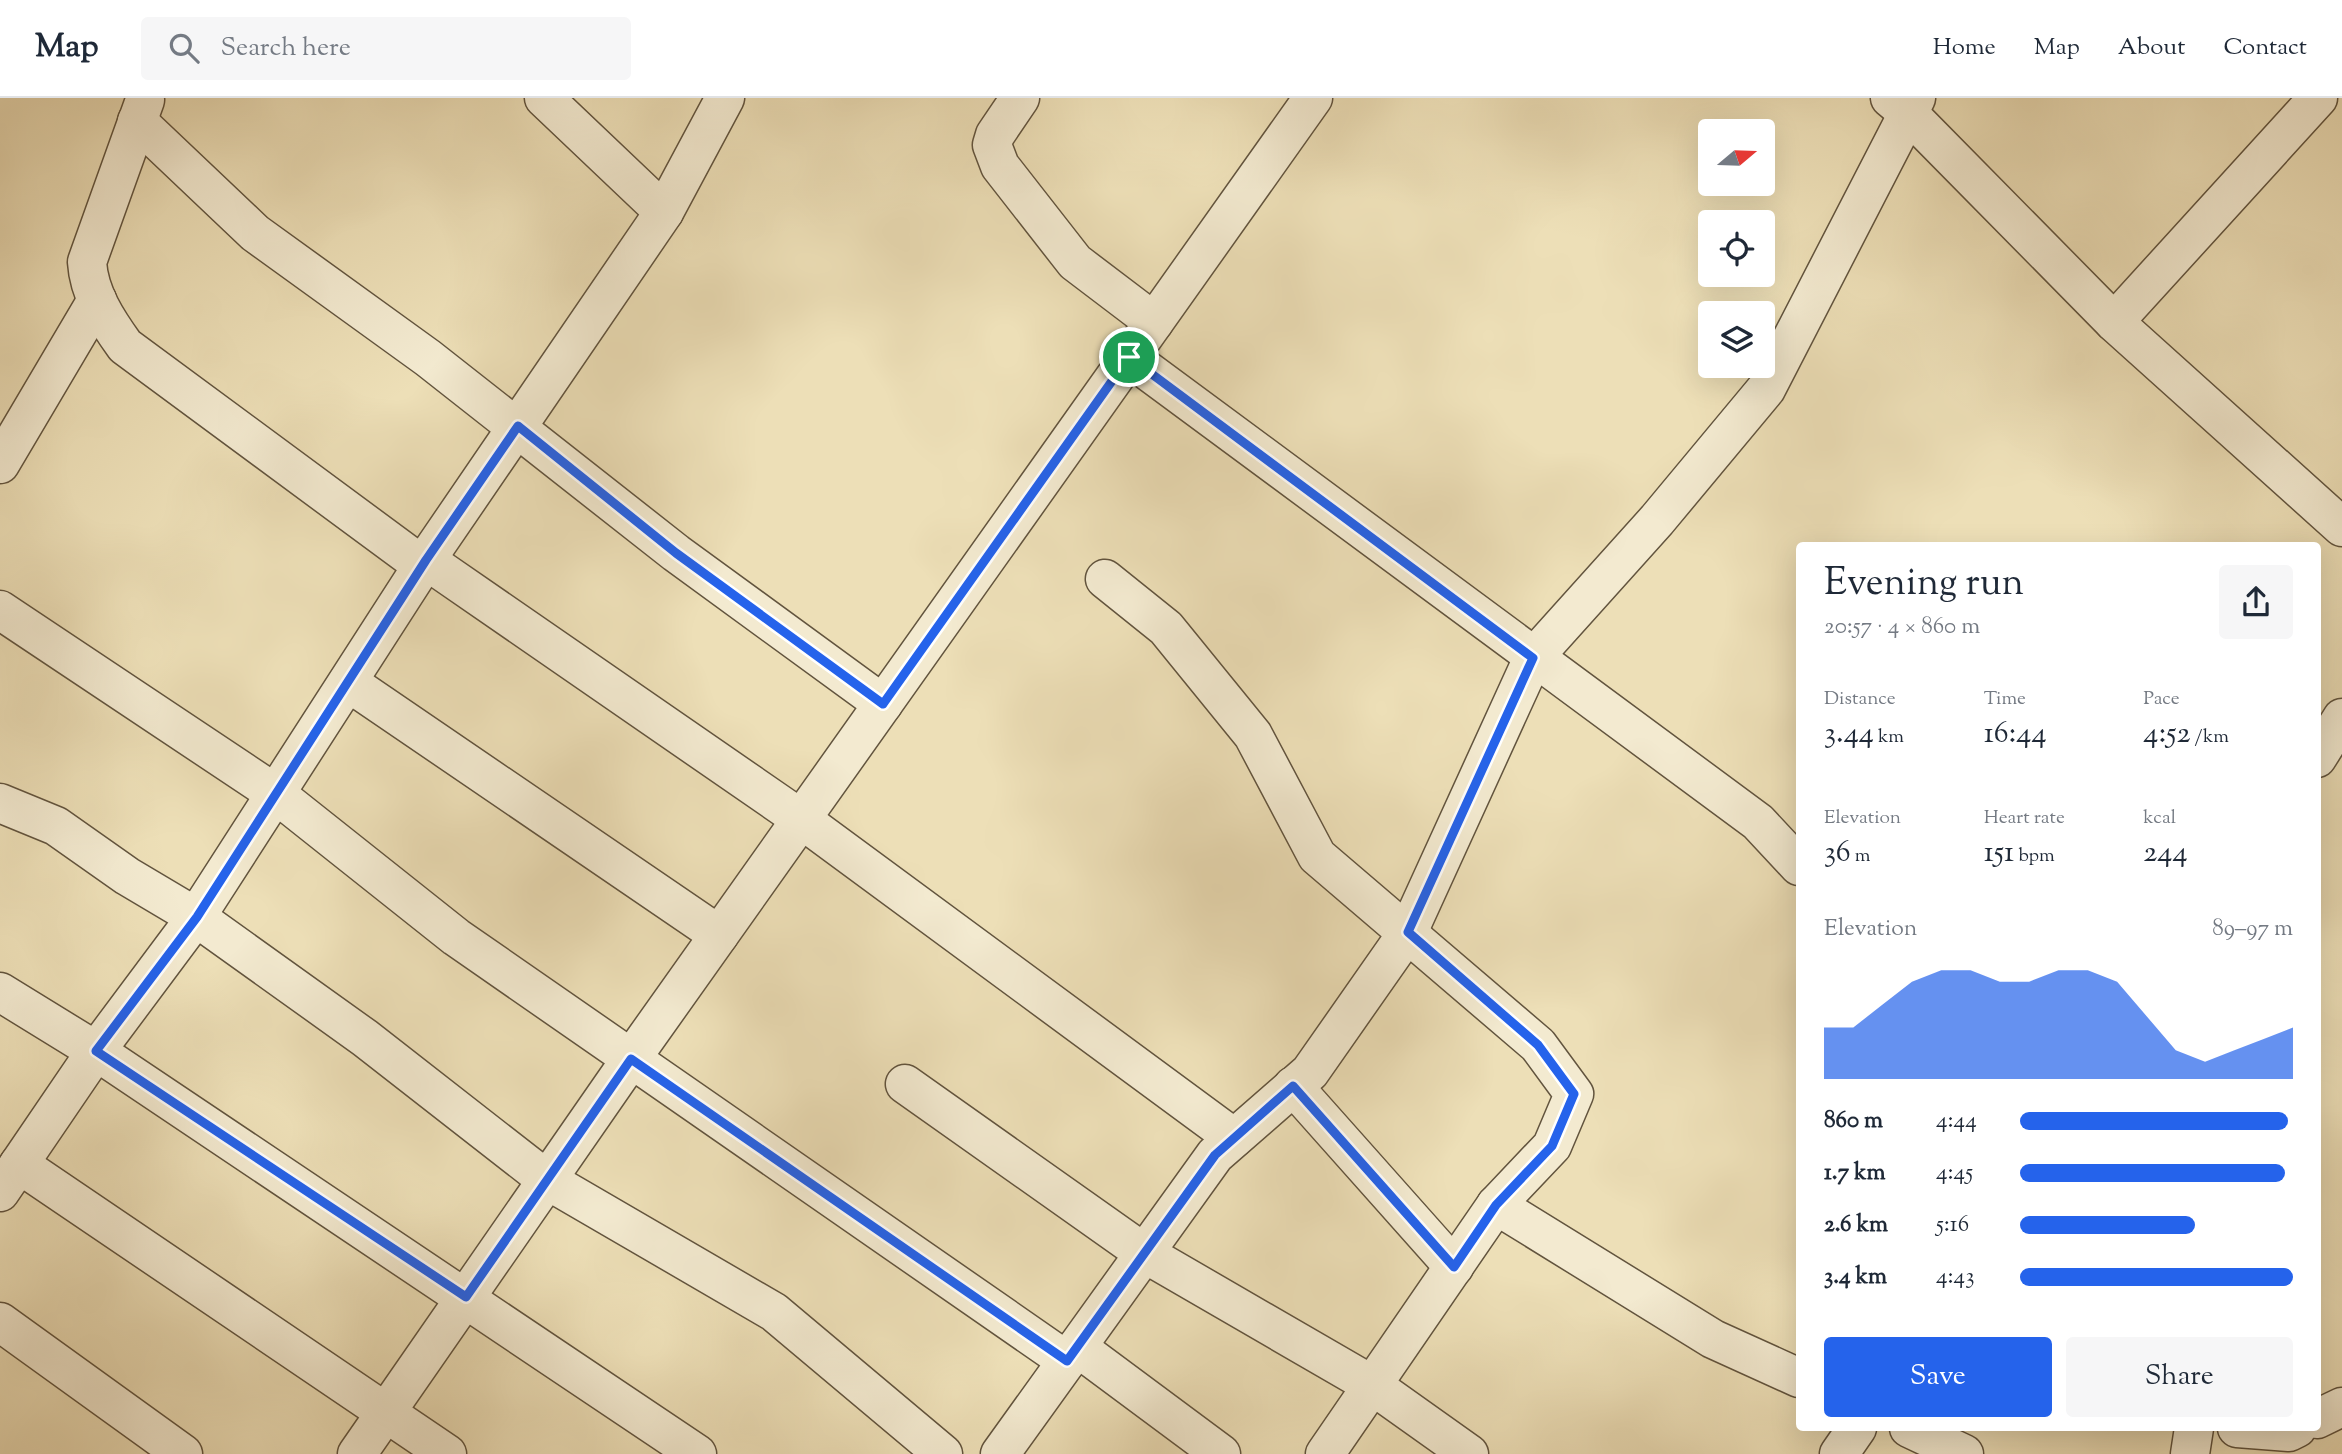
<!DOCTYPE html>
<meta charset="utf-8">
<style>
body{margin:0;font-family:"Sorts Mill Goudy",serif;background:#f6f6f7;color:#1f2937;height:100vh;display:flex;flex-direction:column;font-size:26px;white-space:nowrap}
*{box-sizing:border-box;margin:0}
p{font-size:23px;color:#747a83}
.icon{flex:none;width:38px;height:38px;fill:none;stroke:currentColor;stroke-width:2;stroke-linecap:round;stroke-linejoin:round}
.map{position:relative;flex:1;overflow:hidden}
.panel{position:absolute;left:1796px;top:444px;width:525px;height:889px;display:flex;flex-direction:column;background:#fff;border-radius:7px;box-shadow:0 7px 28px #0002}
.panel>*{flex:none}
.needle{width:46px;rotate:71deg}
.tools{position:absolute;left:1698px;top:21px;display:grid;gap:14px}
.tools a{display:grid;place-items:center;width:77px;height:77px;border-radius:7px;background:#fff;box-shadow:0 7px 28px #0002;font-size:35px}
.pin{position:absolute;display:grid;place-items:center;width:60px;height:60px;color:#fff;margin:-30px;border:4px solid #fff;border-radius:50%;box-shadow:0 2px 7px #0007}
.round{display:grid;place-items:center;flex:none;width:74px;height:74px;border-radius:7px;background:#f6f6f7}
.overview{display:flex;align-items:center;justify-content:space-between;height:119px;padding:0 28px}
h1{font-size:38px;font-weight:600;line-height:52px}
.metrics{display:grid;grid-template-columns:repeat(3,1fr);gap:10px;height:119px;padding:7px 28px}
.metrics div{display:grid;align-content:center}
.metrics b{font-size:30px;font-weight:600}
.metrics small{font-size:19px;font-weight:400}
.metrics p{font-size:19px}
.chart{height:196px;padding:14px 28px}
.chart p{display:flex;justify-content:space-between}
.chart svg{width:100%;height:126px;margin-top:7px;fill:#2563eb;opacity:.7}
.button{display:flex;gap:14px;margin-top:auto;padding:14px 28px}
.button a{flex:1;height:80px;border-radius:7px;background:#2563eb;color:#fff;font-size:28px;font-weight:600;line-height:80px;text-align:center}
.button a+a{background:#f6f6f7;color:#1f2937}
ul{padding:0 28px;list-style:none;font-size:23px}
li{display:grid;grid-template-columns:112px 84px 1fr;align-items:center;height:52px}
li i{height:18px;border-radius:9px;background:#2563eb}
header{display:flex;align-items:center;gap:42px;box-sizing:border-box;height:98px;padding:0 35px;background:#fff;border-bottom:2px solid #e0e1e3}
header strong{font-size:33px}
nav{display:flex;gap:38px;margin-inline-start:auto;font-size:24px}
.search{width:490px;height:63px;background:#f6f6f7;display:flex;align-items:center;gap:18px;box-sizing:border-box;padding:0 24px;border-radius:7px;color:#747a83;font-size:26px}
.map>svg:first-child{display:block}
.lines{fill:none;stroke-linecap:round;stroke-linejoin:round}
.street-casing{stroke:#62543e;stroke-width:41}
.street{stroke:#f3ead0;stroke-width:38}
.route-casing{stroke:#fff;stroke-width:14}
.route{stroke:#2563eb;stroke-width:9}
</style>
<header>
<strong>Map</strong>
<div class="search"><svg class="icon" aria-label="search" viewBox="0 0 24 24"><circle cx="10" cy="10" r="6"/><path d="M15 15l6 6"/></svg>Search here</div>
<nav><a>Home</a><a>Map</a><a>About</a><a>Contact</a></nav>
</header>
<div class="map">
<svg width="2342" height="1356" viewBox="0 0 2342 1356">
<rect width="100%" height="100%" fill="#eddfb7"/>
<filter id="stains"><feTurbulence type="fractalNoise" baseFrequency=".00286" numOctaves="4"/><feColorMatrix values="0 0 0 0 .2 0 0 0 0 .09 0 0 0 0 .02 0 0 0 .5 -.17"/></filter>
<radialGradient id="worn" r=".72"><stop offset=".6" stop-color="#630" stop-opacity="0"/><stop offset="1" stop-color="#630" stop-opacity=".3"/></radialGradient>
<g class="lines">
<defs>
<g id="street">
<path d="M544,0L664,114"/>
<path d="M1020,0L995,37L992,47L1000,68L1075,164L1154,224"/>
<path d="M1890,0L1908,15L2114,224L2342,429"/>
<path d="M145,2L87,164C89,196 107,223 125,248L423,468"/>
<path d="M137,23L255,135L428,260L676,455L883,606"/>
<path d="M2114,224L2318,0"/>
<path d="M1129,259L1758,724L1799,768"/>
<path d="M0,366L97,202"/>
<path d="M426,462L801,721L1234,1040"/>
<path d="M1105,481L1166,530L1253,637L1317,758L1538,947L1574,996L1552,1048L1496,1107L1325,1356"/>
<path d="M0,512L276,696L456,839L1067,1263"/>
<path d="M348,584L719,837"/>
<path d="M2317,660L2342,620"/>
<path d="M0,705L56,728L127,778L196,819L365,940L547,1082L774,1214L943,1356"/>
<path d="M0,894L96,953L697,1356"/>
<path d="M905,986L1144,1155L1372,1287L1469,1356"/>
<path d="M1293,988L1454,1169"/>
<path d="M19,1066L447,1356"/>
<path d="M0,1094L96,953L196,819L426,462L664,114L725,0"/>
<path d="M1496,1107L1713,1241L1799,1280"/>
<path d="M0,1224L183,1356"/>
<path d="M1077,1249L1221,1356"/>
<path d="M2317,1321L2342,1309"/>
<path d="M1909,1330L1964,1356"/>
<path d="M2237,1330L2289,1334L2297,1330"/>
<path d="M357,1356L631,961L1313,0"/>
<path d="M1000,1356L1215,1057L1310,974L1408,834L1533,560L1657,422L1766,291L1916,0"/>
<path d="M1839,1356L1857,1330"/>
<path d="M2190,1356L2194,1330"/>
</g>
</defs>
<use href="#street" class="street-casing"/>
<use href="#street" class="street"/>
</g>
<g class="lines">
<defs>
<path id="route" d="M1129,259L1533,560L1408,834L1538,947L1574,996L1552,1048L1496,1107L1454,1169L1293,988L1215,1057L1067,1263L631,961L466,1199L96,953L197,819L426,462L518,328L676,455L883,606Z"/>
</defs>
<use href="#route" class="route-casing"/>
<use href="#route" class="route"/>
</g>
<rect width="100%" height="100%" filter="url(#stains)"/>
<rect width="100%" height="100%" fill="url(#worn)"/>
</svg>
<div class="tools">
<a><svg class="needle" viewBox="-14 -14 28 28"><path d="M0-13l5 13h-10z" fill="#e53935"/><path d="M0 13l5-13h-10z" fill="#747a83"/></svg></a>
<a><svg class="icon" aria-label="locate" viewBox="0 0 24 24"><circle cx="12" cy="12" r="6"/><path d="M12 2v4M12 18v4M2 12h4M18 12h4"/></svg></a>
<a><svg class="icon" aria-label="layers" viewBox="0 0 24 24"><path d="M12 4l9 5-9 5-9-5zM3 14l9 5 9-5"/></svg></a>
</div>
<div class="pin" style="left:1129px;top:259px;background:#1e9e55"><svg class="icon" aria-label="arrive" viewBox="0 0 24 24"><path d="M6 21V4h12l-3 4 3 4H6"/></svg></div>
<section class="panel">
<div class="overview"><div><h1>Evening run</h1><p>20:57 · 4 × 860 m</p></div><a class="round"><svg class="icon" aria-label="share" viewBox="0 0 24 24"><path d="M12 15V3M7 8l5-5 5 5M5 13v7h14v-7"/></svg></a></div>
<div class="metrics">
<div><p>Distance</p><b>3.44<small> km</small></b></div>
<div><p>Time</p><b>16:44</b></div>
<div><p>Pace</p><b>4:52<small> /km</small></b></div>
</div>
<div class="metrics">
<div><p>Elevation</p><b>36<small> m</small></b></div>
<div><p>Heart rate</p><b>151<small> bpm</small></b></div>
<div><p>kcal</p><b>244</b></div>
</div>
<div class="chart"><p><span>Elevation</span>89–97 m</p>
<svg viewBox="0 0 160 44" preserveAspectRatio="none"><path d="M0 44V26L10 26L20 18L30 10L40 6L50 6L60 10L70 10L80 6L90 6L100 10L110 22L120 34L130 38L140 34L150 30L160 26V44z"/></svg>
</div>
<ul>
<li><b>860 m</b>4:44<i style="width:98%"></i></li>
<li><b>1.7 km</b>4:45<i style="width:97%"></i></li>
<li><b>2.6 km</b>5:16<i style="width:64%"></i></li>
<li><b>3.4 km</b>4:43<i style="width:100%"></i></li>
</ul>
<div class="button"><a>Save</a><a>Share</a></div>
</section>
</div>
